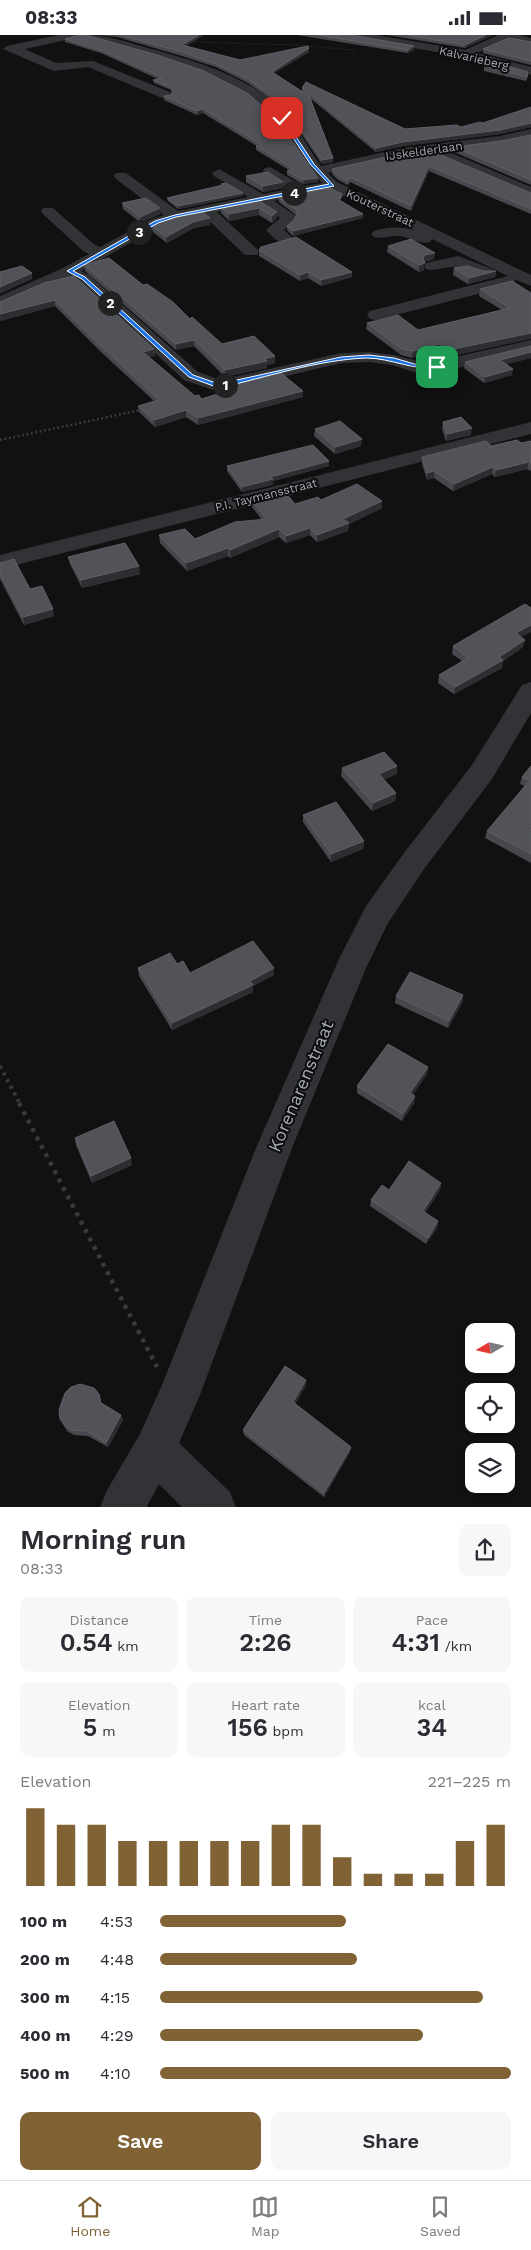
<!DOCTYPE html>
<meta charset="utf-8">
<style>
body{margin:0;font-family:"Work Sans",sans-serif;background:#f7f7f7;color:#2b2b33;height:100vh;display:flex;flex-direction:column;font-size:19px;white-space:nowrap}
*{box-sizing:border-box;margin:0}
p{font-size:16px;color:#7c7c81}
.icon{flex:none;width:28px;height:28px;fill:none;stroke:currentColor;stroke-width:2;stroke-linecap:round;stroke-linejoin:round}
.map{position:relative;height:1472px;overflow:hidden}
.side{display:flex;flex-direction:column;background:#fff;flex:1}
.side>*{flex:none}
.needle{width:32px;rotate:261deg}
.fabs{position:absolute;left:465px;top:1288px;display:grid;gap:10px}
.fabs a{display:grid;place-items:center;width:50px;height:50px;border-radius:10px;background:#fff;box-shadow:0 1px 4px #0004;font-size:25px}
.pin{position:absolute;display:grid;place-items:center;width:42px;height:42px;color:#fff;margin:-21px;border-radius:10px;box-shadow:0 2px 8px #0006}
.km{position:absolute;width:25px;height:25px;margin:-12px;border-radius:50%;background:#222;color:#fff;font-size:14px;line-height:25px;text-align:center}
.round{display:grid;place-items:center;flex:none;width:52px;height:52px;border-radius:10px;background:#f7f7f7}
.head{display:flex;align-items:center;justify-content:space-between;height:85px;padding:0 20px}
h1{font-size:28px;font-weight:600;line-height:38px}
.figures{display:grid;grid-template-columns:repeat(3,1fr);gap:8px;height:85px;padding:5px 20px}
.figures div{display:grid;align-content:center;border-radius:10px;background:#f7f7f7;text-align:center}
.figures b{font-size:25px;font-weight:600}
.figures small{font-size:14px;font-weight:400}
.figures p{font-size:14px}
.chart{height:140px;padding:10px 20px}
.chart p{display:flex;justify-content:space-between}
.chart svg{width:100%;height:90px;margin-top:5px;stroke:#806234;stroke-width:6}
.action{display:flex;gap:10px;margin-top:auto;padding:10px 20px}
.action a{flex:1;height:58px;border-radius:10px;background:#806234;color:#fff;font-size:20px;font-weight:600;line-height:58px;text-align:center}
.action a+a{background:#f7f7f7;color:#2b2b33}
ul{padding:0 20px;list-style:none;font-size:16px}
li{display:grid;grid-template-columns:80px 60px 1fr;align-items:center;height:38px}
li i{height:12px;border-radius:6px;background:#806234}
.status{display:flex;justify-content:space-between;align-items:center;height:35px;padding:0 25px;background:#fff;direction:ltr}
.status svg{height:14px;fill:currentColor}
.dock{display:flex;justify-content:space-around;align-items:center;height:70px;border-top:1px solid #e1e1e2;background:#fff;font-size:14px;color:#7c7c81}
.dock a{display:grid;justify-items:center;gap:2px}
.dock .current{color:#806234}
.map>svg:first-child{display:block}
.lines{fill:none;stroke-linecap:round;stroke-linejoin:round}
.path-far3{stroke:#383a3e;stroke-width:1;stroke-dasharray:1 2;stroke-linecap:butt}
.path-far2{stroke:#383a3e;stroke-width:2.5;stroke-dasharray:2 2.5;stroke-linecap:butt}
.path-far1{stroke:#383a3e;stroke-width:4;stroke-dasharray:3 4.5;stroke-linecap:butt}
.path{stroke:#383a3e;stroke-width:4.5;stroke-dasharray:4 5.5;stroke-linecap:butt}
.minor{fill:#323337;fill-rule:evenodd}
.wall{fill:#47484d}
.shaded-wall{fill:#2d2e31}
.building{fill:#515358;stroke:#5e6066}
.route{fill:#1a73e8;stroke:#fff}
.labels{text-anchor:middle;stroke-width:4;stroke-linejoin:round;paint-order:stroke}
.far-street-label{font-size:12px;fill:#a3a8b2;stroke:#0c0c0d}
.near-street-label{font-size:18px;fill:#a3a8b2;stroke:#0c0c0d}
</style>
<div class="status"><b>08:33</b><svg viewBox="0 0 49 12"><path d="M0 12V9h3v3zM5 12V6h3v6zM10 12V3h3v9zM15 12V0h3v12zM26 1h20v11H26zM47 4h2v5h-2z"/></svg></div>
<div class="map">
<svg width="531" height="1473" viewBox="0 0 531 1473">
<rect width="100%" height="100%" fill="#111112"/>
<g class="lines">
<path class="path-far3" d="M191,7L296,10L354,15"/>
<path class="path-far2" d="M0,405L141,375"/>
<path class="path-far1" d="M0,1031L20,1069"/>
<path class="path" d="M19,1068L157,1332"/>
<g class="minor">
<path d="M59,0H81L79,2L25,14L56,28L93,26L170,57L172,60L170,63H162L88,32L54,36L3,14L7,11Z"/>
<path d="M85,0C107,0 127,7 148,13C192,25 241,39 276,69C296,86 306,111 321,131L403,113L500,101L531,94V102L500,109L447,116L531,152V161L429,118L403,121L328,138L337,147L531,240V251L514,244L515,246L513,250L376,285L370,284L367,280L370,276L508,241L432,204L430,207C418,210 409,201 398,201C389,201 382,204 374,202L371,199L374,196C388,192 400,191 415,196L330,155L274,166L296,181L292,188L284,195L295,205L293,208C282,211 273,203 266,195L280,183L258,169L217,177L257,214L259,217L257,220H245L203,180L162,190L81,236L89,240L198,337L220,345L341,318L369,317L394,320L418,326H437L531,305V315L437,338H417L392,330L369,327L341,328L219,357L184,345L77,246L69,242L0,272V261L63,233L89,219L83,216L43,179L41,176L43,173H53L95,210L100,212L152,184L164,180L116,144L114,141L116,138H126L178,176L248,162L214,141L212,138L219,134L263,159L288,154L265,139L263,136L265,133L270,132L303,151L322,148C300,127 290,95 267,75C219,32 147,20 87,2Z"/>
<path d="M351,0H376L465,15L498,0H519L531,3V9L508,4L477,18L531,32V40L465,22L357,3Z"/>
<path d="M458,221L492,234L494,237L492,240C479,244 470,234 458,232C447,230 437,237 426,234L424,231L426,228Z"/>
<path d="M531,387V399L0,534V520Z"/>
<path d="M531,647V678L492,744L424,834L388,888L366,933L292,1113L200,1360L179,1408L230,1457L236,1473H183L159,1449L146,1473H100L106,1457L140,1399L162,1350L256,1113L339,924L366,871L404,818L472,730L522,650Z"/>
</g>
</g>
<g class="wall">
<path d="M96,0H204L186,11L240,25L309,13V17L274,38L302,56V53L405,94L461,92L483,88L531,72V92L500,99L403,111L376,117L311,64L333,123V127L322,129L284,74L248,48L216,32L182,21L117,2Z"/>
<path d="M297,0H354L357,1L414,15L408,18Z"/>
<path d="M387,0H493L465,13Z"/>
<path d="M65,4L157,20L318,143V147L303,149L287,140V136L289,135L256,115V111H257L203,78L197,80L164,65V61L171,60L172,58L171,55L154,48L153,45L158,44L101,18L65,7Z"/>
<path d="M531,7V30L483,18V14Z"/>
<path d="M484,31L528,41L526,46L484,36Z"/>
<path d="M531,100V150L454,117V112L501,106Z"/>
<path d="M404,118L531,158V179L429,136L411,176L350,147L348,150L338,145L332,139V134Z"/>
<path d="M246,141L283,147V153L263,157L246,147Z"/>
<path d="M221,149L243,161L178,174L168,166L167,163L221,151Z"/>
<path d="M342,159V163L340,165L363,183L293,201L287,195V191L294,185L296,180L279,167V163Z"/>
<path d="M258,165L277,183L272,188L259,180L229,186L221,178V172Z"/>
<path d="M122,168L160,179L141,188L123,174Z"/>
<path d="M210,190L194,193L167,208L153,197L152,191Z"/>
<path d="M388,211L434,224L424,227V235L419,237L387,217Z"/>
<path d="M259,215L352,237V242L321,251L308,243L300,246L259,221Z"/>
<path d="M84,230L143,250L190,284L222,309L275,321V328L267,330V333L225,342L194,311L176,315L85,236Z"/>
<path d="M454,233L483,236H496L495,242L468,249L453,240Z"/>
<path d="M44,248L154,314L155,321L149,322L195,361L201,364L237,353V348L303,362L198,390L186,382L155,392L139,377L138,371L154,366L100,316L55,271L0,286V267Z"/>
<path d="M480,254L531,258L448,322L440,315L412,323L401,320L366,294L367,288L418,295L502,275L479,261Z"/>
<path d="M531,311V323L506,329L512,340L484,348L464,333L465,327Z"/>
<path d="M443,387L471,400L446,406L442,394Z"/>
<path d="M315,394L361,411L335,419L314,401Z"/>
<path d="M531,406V436L527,434L495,442L492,439L453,456L434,443L427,445L422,429V422L491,411L521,408Z"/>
<path d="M227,431H329L273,446V450L242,457L227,436Z"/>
<path d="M251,465L295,469L321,465L382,466V473L349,489L348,496L317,507L310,500L286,508L279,502L230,523L228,521L187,536L160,508L159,500L195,504L262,485L252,472Z"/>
<path d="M68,522L140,539L82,553L70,529Z"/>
<path d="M0,528L30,554L54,581L24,590L0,544Z"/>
<path d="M521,602L523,612L503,626L502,633L454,659L438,648L439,640L462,626L452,619L453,611Z"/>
<path d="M397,731V739L384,744L396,758L395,766L372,776L341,741L342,733Z"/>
<path d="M531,731V828L485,803L487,796L525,751L520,749L522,742Z"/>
<path d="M303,780L364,806L363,814L331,827L303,787Z"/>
<path d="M177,929L190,938L274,933V940L253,951V957L172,995L139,941L138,933Z"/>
<path d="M463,960L462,968L448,993L395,968L396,961Z"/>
<path d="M428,1032L427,1039L413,1059L414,1068L402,1086L357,1058V1051Z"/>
<path d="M75,1103L132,1130L92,1148L76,1110Z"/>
<path d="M441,1148L440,1155L425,1178L438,1186L437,1193L426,1209L370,1171L371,1165L389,1155Z"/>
<path d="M306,1345V1350L295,1369L351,1412L350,1417L324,1462L244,1400L243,1395Z"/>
<path d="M102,1368L121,1380L123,1385L108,1412L88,1401L74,1400L67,1396L60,1384Z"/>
</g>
<g class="shaded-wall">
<path d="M199,0H204L182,13V10Z"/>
<path d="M486,0H493L465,13V10Z"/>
<path d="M414,11V15L408,18V15Z"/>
<path d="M309,13V17L272,40V37Z"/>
<path d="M203,74V78L197,80V76Z"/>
<path d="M531,88V92L500,99L403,111L376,117V113L403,107Z"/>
<path d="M333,123V127L322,129V125Z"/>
<path d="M429,131V136L411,176V171Z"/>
<path d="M318,143V147L303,149V145Z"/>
<path d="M283,147V153L263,157V151Z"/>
<path d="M243,158V161L178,174V171Z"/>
<path d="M160,173V179L141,188L140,182Z"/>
<path d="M259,173V180L229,186V179Z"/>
<path d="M277,177V183L272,188V181Z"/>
<path d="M363,179V183L293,201V196Z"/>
<path d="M210,183V190L194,193L167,208L166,202L193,187Z"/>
<path d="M435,218L434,224L424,227V235L419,237V230L425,220Z"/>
<path d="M496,236L495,242L468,249L469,243Z"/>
<path d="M308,237V243L300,246V240Z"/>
<path d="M352,237V242L321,251V245Z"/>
<path d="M32,238V244L0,259V252Z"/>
<path d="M55,265V271L0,286V279Z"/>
<path d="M531,298V304L448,322L449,315Z"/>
<path d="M194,305V311L176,315V309Z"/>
<path d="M440,309V315L412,323L413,316Z"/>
<path d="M154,314L155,321L143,324V317Z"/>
<path d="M531,317V323L499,331L500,325Z"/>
<path d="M275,321V328L267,330V333L225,342V335Z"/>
<path d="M513,334L512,340L484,348L485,342Z"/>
<path d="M303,356V362L198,390V383Z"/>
<path d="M186,375V382L155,392L154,385Z"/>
<path d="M472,393L471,400L446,406L447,399Z"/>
<path d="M362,404L361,411L335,419V412Z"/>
<path d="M329,426V431L273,446V450L242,457V452L270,442Z"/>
<path d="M529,427L527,434L495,442L496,435Z"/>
<path d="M493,432L492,439L453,456L454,449Z"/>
<path d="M434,436V443L427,445V438Z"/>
<path d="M382,466V473L349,489L348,496L317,507V500L343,484Z"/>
<path d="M310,493V500L286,508V501Z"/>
<path d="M279,494V502L230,523V515Z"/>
<path d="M228,513V521L187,536L186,528Z"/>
<path d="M139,531L140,539L82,553L81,545Z"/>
<path d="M53,574L54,581L24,590L23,582Z"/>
<path d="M531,590V597L514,605L516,598Z"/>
<path d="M525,605L523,612L503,626L502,633L454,659L455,652Z"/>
<path d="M397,731V739L379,747V739Z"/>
<path d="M396,758L395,766L372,776L373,768Z"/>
<path d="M364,806L363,814L331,827V819Z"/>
<path d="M274,933V940L253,951V957L172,995V988Z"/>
<path d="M463,960L462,968L448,993L449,986Z"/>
<path d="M428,1032L427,1039L409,1065L410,1058Z"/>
<path d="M415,1061L414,1068L402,1086L403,1079Z"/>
<path d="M131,1123L132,1130L92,1148L91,1141Z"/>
<path d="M441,1148L440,1155L421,1183L423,1176Z"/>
<path d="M438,1186L437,1193L426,1209L428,1203Z"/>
<path d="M306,1345V1350L292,1373L293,1367Z"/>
<path d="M121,1380L123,1385L108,1412L106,1408Z"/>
<path d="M351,1412L350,1417L324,1462V1458Z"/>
</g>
<g class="building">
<path d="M79,0H86L157,20L204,36L247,58L274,81L318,143L303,145L287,136L294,134L256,111L262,110L203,74L197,76L164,61L171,60L173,55L171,52L153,45L163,43L101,15L65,4Z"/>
<path d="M120,0H199L182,10L240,25L308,11L309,13L272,37L309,61L333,123L322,125L285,71L248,44L216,29L182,17Z"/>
<path d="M318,0H354L357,1L414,11L408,15Z"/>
<path d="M408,0H486L465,10Z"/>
<path d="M509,3L531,7V26L483,14Z"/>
<path d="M494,27L528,37L527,42L484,31Z"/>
<path d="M306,47L405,94L457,90L461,92L480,87L483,88L531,72V88L500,95L403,107L376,113L302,53Z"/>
<path d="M531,100V145L454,112L501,106Z"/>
<path d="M429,115L531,158V174L429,131L411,171L350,142L348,146L338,141L332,134L404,118Z"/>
<path d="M268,137L283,147L263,151L246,141Z"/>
<path d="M226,148L243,158L178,171L167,163L223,150L221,149Z"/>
<path d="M330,153L342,159L339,165L363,179L293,196L287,191L294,185L298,176L279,163Z"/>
<path d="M146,163L160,173L140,182L122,168Z"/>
<path d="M258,165L277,177L272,181L259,173L229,179L221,172Z"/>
<path d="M202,176L210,183L193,187L166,202L152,191L162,185Z"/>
<path d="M296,202L352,237L321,245L308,237L300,240L259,215L261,212Z"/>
<path d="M411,204L435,218L425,220L423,223L425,228L419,230L388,211Z"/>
<path d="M109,223L143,250L147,249L173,267L190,284L192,282L222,309L254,301L275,321L264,324L267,326L225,335L194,305L176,309L84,230Z"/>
<path d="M22,231L32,238L0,252V237Z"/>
<path d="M468,231L483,236H496L469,243L454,233Z"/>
<path d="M74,241L154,314L143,317L195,361L199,360L201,364L242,352L237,348L281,338L303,356L198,383L186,375L154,385L138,371L159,365L100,310L55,265L0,279V267L44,248Z"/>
<path d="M512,246L531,258V298L449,315L440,309L413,316L402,314L367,288L398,280L418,295L510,273L480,254Z"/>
<path d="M531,311V317L500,325L513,334L485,342L465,327Z"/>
<path d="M461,382L472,393L447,399L443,387Z"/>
<path d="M340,386L362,404L335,412L315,394Z"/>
<path d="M517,405L521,408L531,406V429L529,427L496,435L493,432L454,449L434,436L427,438L422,422L486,406L491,411Z"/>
<path d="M313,410L329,426L270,442L273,444L242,452L227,431Z"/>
<path d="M357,449L382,466L343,484L349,488L317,500L310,493L286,501L279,494L230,515L228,513L186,528L159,500L185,494L195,504L235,487L267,484L251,465L284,456L295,469L318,462L321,465Z"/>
<path d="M125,508L139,531L81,545L68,522Z"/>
<path d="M14,524L30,554L42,551L53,574L23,582L0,539V528Z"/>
<path d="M525,569L531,573V590L516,598L525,605L499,622L503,625L455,652L439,640L468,623L453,611Z"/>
<path d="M384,717L397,731L379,739L396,758L373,768L342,733Z"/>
<path d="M531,731V794L529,797L531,798V819L487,796L530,745L522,742Z"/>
<path d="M336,767L364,806L331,819L303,780Z"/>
<path d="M253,906L274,933L250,946L253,950L172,988L138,933L170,918L177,929L183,926L190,938Z"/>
<path d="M410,937L463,960L449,986L396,961Z"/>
<path d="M388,1009L428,1032L410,1058L415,1061L403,1079L357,1051Z"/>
<path d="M114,1086L131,1123L91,1141L75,1103Z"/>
<path d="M409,1126L441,1148L423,1176L438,1186L428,1203L371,1165L382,1150L389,1155Z"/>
<path d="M285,1331L306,1345L293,1367L351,1412L324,1458L243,1395Z"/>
<path d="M80,1349L94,1353L99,1359L101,1368L121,1380L106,1408L87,1396L72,1395L65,1391L60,1384L59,1375L65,1358L71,1352Z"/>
</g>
<path class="route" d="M283,82L314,129L334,151L176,182L158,188L73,236L85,242L193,340L219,349L341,322L369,320L394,323L418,330L437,331L439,333C414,336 391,323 366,323C317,325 267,342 219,353L189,342L82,244L67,236L155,186L175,180L329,149L311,130L280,83Z"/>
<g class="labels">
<g class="far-street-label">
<text transform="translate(474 23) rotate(13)" y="4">Kalvarieberg</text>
<text transform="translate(424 116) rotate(-8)" y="4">IJskelderlaan</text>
<text transform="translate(380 173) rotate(25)" y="4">Kouterstraat</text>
<text transform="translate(266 460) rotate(-14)" y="4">P.I. Taymansstraat</text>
</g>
<g class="near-street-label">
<text transform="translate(301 1051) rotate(-67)" y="6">Korenarenstraat</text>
</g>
</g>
</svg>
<div class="fabs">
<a><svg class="needle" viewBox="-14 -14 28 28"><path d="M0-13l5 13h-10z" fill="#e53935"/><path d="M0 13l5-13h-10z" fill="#7c7c81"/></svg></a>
<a><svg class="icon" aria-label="locate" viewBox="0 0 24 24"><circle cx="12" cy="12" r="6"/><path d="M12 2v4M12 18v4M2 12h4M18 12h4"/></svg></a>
<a><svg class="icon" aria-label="layers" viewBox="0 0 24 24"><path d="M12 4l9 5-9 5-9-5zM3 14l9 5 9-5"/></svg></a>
</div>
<div class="pin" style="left:437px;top:332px;background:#1e9e55"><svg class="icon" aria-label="arrive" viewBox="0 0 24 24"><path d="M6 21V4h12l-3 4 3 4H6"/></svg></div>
<div class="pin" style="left:282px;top:83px;background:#d93025"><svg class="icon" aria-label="check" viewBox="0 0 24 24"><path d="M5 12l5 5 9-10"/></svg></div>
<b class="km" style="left:225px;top:350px">1</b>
<b class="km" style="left:110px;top:268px">2</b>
<b class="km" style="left:139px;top:197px">3</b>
<b class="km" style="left:294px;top:158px">4</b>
</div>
<section class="side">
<div class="head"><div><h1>Morning run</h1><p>08:33</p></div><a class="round"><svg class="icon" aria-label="share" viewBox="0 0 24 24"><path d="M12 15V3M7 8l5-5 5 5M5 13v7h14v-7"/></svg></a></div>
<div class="figures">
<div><p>Distance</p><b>0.54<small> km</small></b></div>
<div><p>Time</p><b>2:26</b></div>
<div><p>Pace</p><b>4:31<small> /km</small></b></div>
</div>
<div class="figures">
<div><p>Elevation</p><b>5<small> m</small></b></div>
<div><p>Heart rate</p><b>156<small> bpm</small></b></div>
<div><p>kcal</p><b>34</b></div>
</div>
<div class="chart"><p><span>Elevation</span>221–225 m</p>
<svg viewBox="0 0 160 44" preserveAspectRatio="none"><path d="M5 44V6M15 44V14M25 44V14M35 44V22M45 44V22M55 44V22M65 44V22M75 44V22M85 44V14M95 44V14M105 44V30M115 44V38M125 44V38M135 44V38M145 44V22M155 44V14"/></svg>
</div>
<ul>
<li><b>100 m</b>4:53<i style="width:53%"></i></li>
<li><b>200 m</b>4:48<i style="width:56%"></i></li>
<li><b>300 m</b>4:15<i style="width:92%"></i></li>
<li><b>400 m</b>4:29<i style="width:75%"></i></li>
<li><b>500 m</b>4:10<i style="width:100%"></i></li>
</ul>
<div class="action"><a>Save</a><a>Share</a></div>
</section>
<nav class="dock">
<a class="current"><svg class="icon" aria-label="home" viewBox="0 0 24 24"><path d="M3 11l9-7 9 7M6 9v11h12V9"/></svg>Home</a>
<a><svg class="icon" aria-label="map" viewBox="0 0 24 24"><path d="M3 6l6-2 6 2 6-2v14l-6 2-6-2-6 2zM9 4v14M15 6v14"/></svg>Map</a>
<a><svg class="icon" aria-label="saved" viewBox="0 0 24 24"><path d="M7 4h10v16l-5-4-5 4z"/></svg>Saved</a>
</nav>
